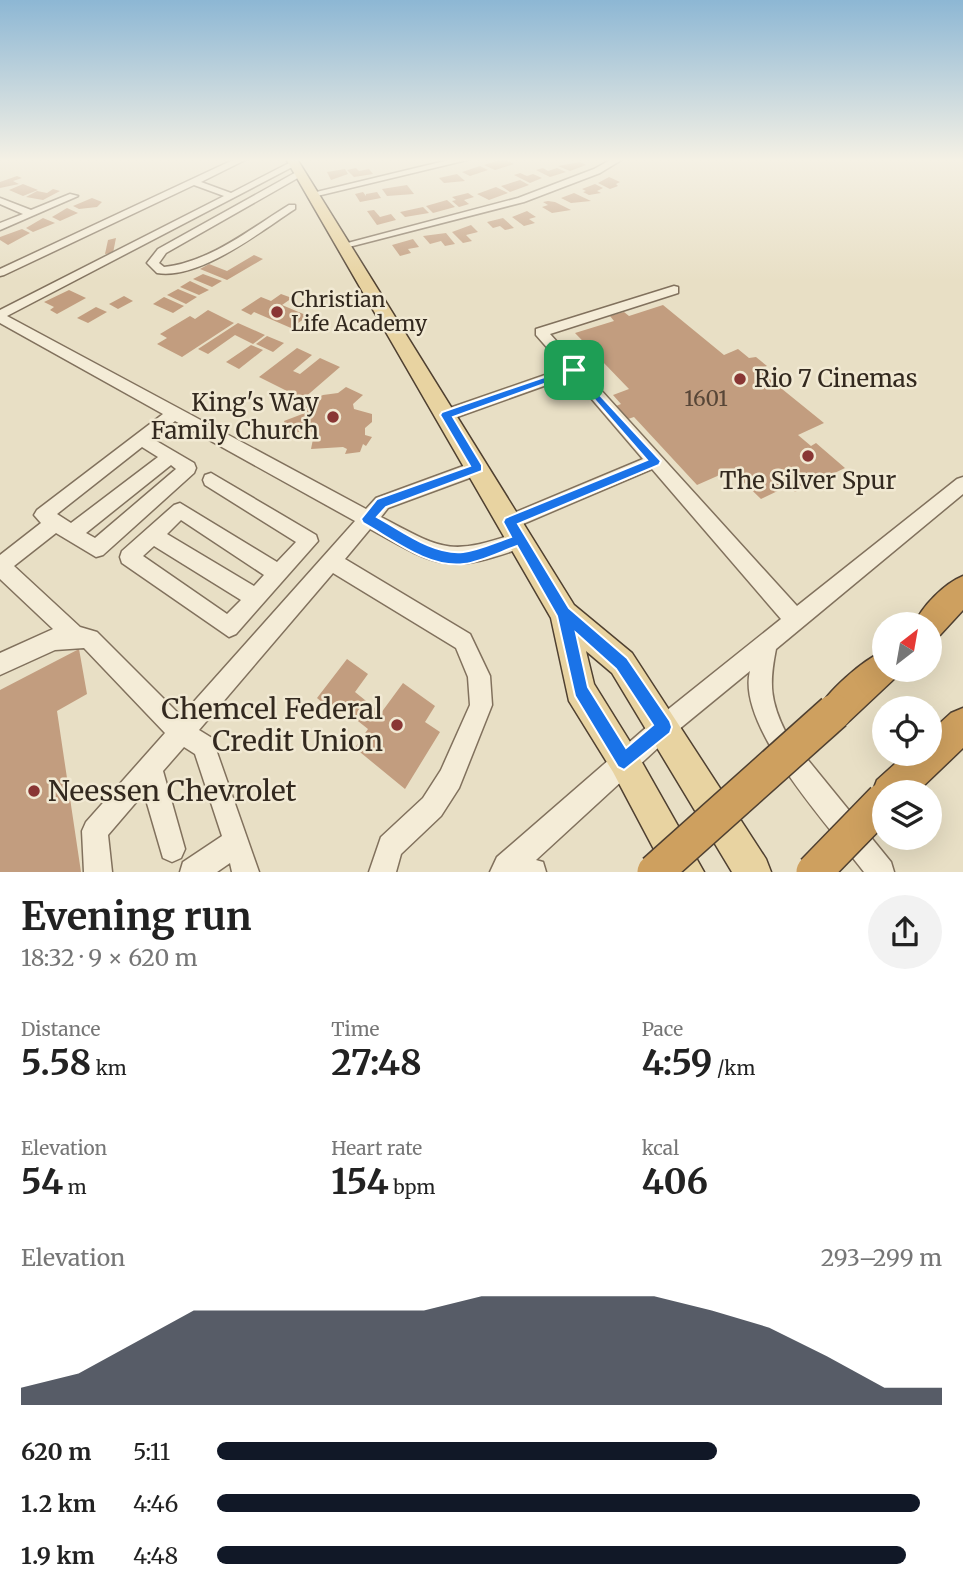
<!DOCTYPE html>
<meta charset="utf-8">
<style>
body{margin:0;font-family:Merriweather,serif;background:#f2f2f2;color:#222;height:100vh;display:flex;flex-direction:column;font-size:26px;white-space:nowrap}
*{box-sizing:border-box;margin:0}
p{font-size:23px;color:#767676}
.icon{flex:none;width:38px;height:38px;fill:none;stroke:currentColor;stroke-width:2;stroke-linecap:round;stroke-linejoin:round}
.map{position:relative;height:872px;overflow:hidden}
.panel{display:flex;flex-direction:column;background:#fff;flex:1}
.panel>*{flex:none}
.needle{width:46px;rotate:31deg}
.buttons{position:absolute;left:872px;top:612px;display:grid;gap:14px}
.buttons a{display:grid;place-items:center;width:70px;height:70px;border-radius:50%;background:#fff;box-shadow:0 7px 28px #0002;font-size:35px}
.pin{position:absolute;display:grid;place-items:center;width:60px;height:60px;color:#fff;margin:-30px;border-radius:14px;box-shadow:0 4px 10px #0006}
.round{display:grid;place-items:center;flex:none;width:74px;height:74px;border-radius:37px;background:#f2f2f2}
.overview{display:flex;align-items:center;justify-content:space-between;height:119px;padding:0 21px}
h1{font-size:38px;font-weight:700;line-height:52px}
.stats{display:grid;grid-template-columns:repeat(3,1fr);gap:10px;height:119px;padding:7px 21px}
.stats div{display:grid;align-content:center}
.stats b{font-size:35px;font-weight:700}
.stats small{font-size:19px;font-weight:400}
.stats p{font-size:19px}
.chart{height:196px;padding:14px 21px}
.chart p{display:flex;justify-content:space-between}
.chart svg{width:100%;height:126px;margin-top:7px;fill:#111827;opacity:.7}
ul{padding:0 21px;list-style:none;font-size:23px}
li{display:grid;grid-template-columns:112px 84px 1fr;align-items:center;height:52px}
li i{height:18px;border-radius:9px;background:#111827}
.map>svg:first-child{display:block}
.building{fill:#c29d7f}
.lines{fill:none;stroke-linecap:round;stroke-linejoin:round}
.minor-casing{stroke:#81715d;stroke-width:3}
.major-casing{stroke:#4f4031;stroke-width:3}
.highway-casing{stroke:#4f4031;stroke-width:3}
.minor{fill:#f4ecd7;fill-rule:evenodd}
.major{fill:#e8d3a1;fill-rule:evenodd}
.highway{fill:#cea05f;fill-rule:evenodd}
.highway-bridge-casing{stroke:#4f4031;stroke-width:38;stroke-linecap:butt}
.highway-bridge{stroke:#cea05f;stroke-width:35}
.route{fill:#1a73e8;stroke:#fff;stroke-width:2;fill-rule:evenodd}
.poi-dot{fill:#893634;stroke:#f1e9d3;stroke-width:2.5}
.labels{text-anchor:middle;stroke-width:5;stroke-linejoin:round;paint-order:stroke}
.far-poi-label{font-size:21px;fill:#33291f;stroke:#f1e9d3;text-anchor:start}
.number-label{font-size:21px;fill:#574637}
.poi-label{font-size:24px;fill:#33291f;stroke:#f1e9d3;text-anchor:start}
.near-poi-label{font-size:28px;fill:#33291f;stroke:#f1e9d3;text-anchor:end}
</style>
<div class="map">
<svg width="963" height="872" viewBox="0 0 963 872">
<rect width="100%" height="100%" fill="#e8dfc5"/>
<g class="building">
<path d="M503,159L514,164L495,170L484,165Z"/>
<path d="M580,162L586,165L570,171L558,166Z"/>
<path d="M480,166L488,170L470,176L462,172Z"/>
<path d="M356,168L359,171L369,169L373,174L354,177L347,170Z"/>
<path d="M543,168L548,171L557,168L566,172L550,177L536,170Z"/>
<path d="M345,169L348,174L331,180L327,172Z"/>
<path d="M520,173L527,176L533,174L542,178L530,183L514,175Z"/>
<path d="M457,174L465,181L444,183L439,178Z"/>
<path d="M17,176L22,178L13,181L19,184L0,188V182Z"/>
<path d="M609,177L620,182L616,184L618,186L610,189L598,183Z"/>
<path d="M520,180L529,185L510,192L501,186Z"/>
<path d="M23,184L38,190L23,196L9,190Z"/>
<path d="M595,184L603,188L597,191L601,193L589,195L583,192L586,191L582,189Z"/>
<path d="M407,185L414,194L387,196L382,189Z"/>
<path d="M496,187L508,193L489,200L477,194Z"/>
<path d="M53,189L60,191L43,200L26,197L37,191L47,193Z"/>
<path d="M363,192L366,196V194L377,192L381,198L360,202L355,194Z"/>
<path d="M468,193L474,197L464,200L469,204L459,207L452,201L456,200L452,197Z"/>
<path d="M574,193L591,201L571,203L561,198Z"/>
<path d="M92,198L102,202L97,207L79,209L73,206Z"/>
<path d="M447,200L455,207L433,213L426,206Z"/>
<path d="M548,201L555,202L571,210L552,213L542,207L548,205L543,202Z"/>
<path d="M423,207L429,213L405,217L400,212Z"/>
<path d="M67,208L78,213L60,221L52,217Z"/>
<path d="M374,210L380,217L391,214L396,220L377,225L367,211Z"/>
<path d="M527,211L536,217L529,219L535,223L524,226L512,217Z"/>
<path d="M43,218L55,223L33,232L26,228Z"/>
<path d="M503,218L514,228L505,230L500,226L493,228L487,222Z"/>
<path d="M471,225L478,232L466,235L472,241L463,243L452,232Z"/>
<path d="M22,229L30,233L8,245L0,240V237Z"/>
<path d="M446,233L455,244L445,246L441,241L430,244L423,236Z"/>
<path d="M116,238L113,253L105,254L108,240Z"/>
<path d="M413,239L419,247L408,249L411,253L400,256L392,245Z"/>
<path d="M254,255L263,259L227,280L200,269L209,264L227,271Z"/>
<path d="M203,274L222,281L212,287L193,279Z"/>
<path d="M190,281L209,290L199,295L180,287Z"/>
<path d="M178,289L197,297L186,304L167,295Z"/>
<path d="M69,290L86,298L57,314L50,310L54,307L44,302Z"/>
<path d="M281,294L292,298L282,305L308,316L291,328L254,312L251,315L241,310L261,297L271,301Z"/>
<path d="M124,296L133,301L118,309L109,304Z"/>
<path d="M164,297L184,306L173,313L153,304Z"/>
<path d="M663,305L724,355L738,349L749,358L756,357L767,366L763,367L772,374L766,376L824,423L798,435L811,446L816,443L845,468L795,492L788,486L761,499L731,470L697,485L634,417L628,419L616,406L621,404L613,395L629,389L575,333L614,321L610,316L624,312L629,316Z"/>
<path d="M96,307L107,312L88,323L77,318Z"/>
<path d="M208,310L234,323L182,357L157,344L167,338L160,334L190,316L195,319Z"/>
<path d="M238,323L265,335L253,344L235,335L208,354L198,349Z"/>
<path d="M267,336L284,343L273,352L256,344Z"/>
<path d="M251,345L263,350L239,369L226,362Z"/>
<path d="M297,348L312,355L293,371L300,374L320,358L340,367L303,399L259,377Z"/>
<path d="M346,387L363,395L353,404L354,409L372,414V422L365,428V435L372,437L366,446L363,444L360,452L345,454L347,449L343,447L311,449L314,434L307,429L290,435L284,421L305,413L304,404L323,395L338,393Z"/>
<path d="M79,649L87,694L57,711L81,872H0V690Z"/>
<path d="M347,659L368,674L355,692L381,713L403,683L435,706L425,722L440,732L405,789L355,748L368,729L344,710L339,716L317,698Z"/>
</g>
<g class="lines">
<defs>
<g id="minor">
<path d="M235,159H247L201,182L231,193L291,162L298,164L7,316L366,509L376,498L477,461L483,463L485,468L483,473L388,508L381,517C445,551 450,556 520,532L527,534L529,540L527,546C449,574 441,569 370,529L345,559L470,634L490,676L492,705L459,788L441,816L401,854L396,872H369L381,837L423,798L441,770L470,705L468,677L456,648L333,573L199,730L212,738L259,872H232L230,863L217,872H180L183,862L222,836L195,754L184,747L163,771L185,849L181,858L172,862L163,858L144,793L108,835L112,872H84L82,831L86,822L165,733L84,648L55,650L0,675V653L53,629L0,579V555L41,523L34,515L37,510L163,414L0,323V310L224,196L194,185L4,275L0,276V269ZM175,421L355,521L181,716L97,632L80,627L14,566L56,533L96,557L103,555L194,473L196,468L194,463L153,439ZM142,447L158,457L71,523L57,514ZM171,465L176,469L95,538L86,533Z"/>
<path d="M453,159H471L313,197L308,194Z"/>
<path d="M612,159H623L600,173L524,202L345,248L340,245L518,198L594,169Z"/>
<path d="M300,170L303,171V175L166,253L159,263L164,267C210,262 250,229 289,205H295V209C261,231 200,280 157,273L147,263L158,249Z"/>
<path d="M70,194L78,196L0,230V223L23,214L0,204V198L31,210Z"/>
<path d="M674,286L678,287V293L550,334L797,606L957,479L963,477V494L776,649C769,684 770,701 786,733L891,862L894,872H864C830,827 736,727 750,671L672,735L536,860L543,862L546,872H490L497,857L656,719L781,619L652,469L516,527L510,530L504,527L501,522L504,517L643,459L572,376L446,421L438,415L441,411L565,368L536,335V329Z"/>
<path d="M211,473L316,535L318,541L236,634L229,637L122,563L120,557L122,551L174,505L180,503L277,562L296,542L205,485L203,480L205,475ZM181,520L264,575L254,586L167,534ZM154,546L241,600L227,614L143,556Z"/>
</g>
<path id="major" d="M286,159H297L574,605L632,653L766,859L771,872H732L612,673L586,651L594,684L635,750L704,872H666L613,772L569,701L551,618Z"/>
<g id="highway">
<path d="M963,576V610L940,635L929,640V625H914C922,606 944,584 963,576Z"/>
<path d="M884,651V670H898L895,678L846,724L834,729L822,724L817,712C826,692 863,660 884,651Z"/>
<path d="M963,708V748L916,793H884V809L877,806L872,793L877,780L906,754H929V733L951,713Z"/>
</g>
</defs>
<use href="#minor" class="minor-casing"/>
<use href="#major" class="major-casing"/>
<use href="#highway" class="highway-casing"/>
<use href="#minor" class="minor"/>
<use href="#major" class="major"/>
<use href="#highway" class="highway"/>
<defs>
<g id="highway-bridge">
<path d="M655,872L834,712"/>
<path d="M814,872L884,800"/>
</g>
</defs>
<use href="#highway-bridge" class="highway-bridge-casing"/>
<use href="#highway-bridge" class="highway-bridge"/>
</g>
<linearGradient id="sky" x2="0" y2="1"><stop stop-color="#8db7d4"/><stop offset="0.57" stop-color="#f5f1e5"/><stop offset="1" stop-color="#f5f1e5" stop-opacity="0"/></linearGradient>
<rect width="963" height="281" fill="url(#sky)"/>
<path class="route" d="M574,367L661,461L659,465L518,524L569,608L627,658L670,721L672,727L670,733L624,770L618,767L575,696L557,616L517,546C500,552 481,562 464,564C429,569 392,539 363,523L361,519L377,499L470,466L440,415L442,412ZM572,374L647,460L505,518L503,522L511,537C496,542 479,550 463,552C433,555 403,531 377,517L386,507L482,471V465L453,417ZM576,633L616,669L653,725L626,748L588,687Z"/>
<g class="poi-dot">
<circle cx="277" cy="312" r="7"/>
<circle cx="740" cy="379" r="7"/>
<circle cx="333" cy="417" r="7"/>
<circle cx="808" cy="456" r="7"/>
<circle cx="397" cy="725" r="7"/>
<circle cx="34" cy="791" r="7"/>
</g>
<g class="labels">
<g class="far-poi-label">
<text x="291" y="307">Christian<tspan x="291" dy="24">Life Academy</tspan></text>
</g>
<g class="number-label">
<text x="706" y="406">1601</text>
</g>
<g class="poi-label">
<text x="754" y="387">Rio 7 Cinemas</text>
<text x="319" y="411" text-anchor="end">King's Way<tspan x="319" dy="28">Family Church</tspan></text>
<text x="808" y="489" text-anchor="middle">The Silver Spur</text>
</g>
<g class="near-poi-label">
<text x="383" y="719">Chemcel Federal<tspan x="383" dy="32">Credit Union</tspan></text>
<text x="48" y="801" text-anchor="start">Neessen Chevrolet</text>
</g>
</g>
</svg>
<div class="buttons">
<a><svg class="needle" viewBox="-14 -14 28 28"><path d="M0-13l5 13h-10z" fill="#e53935"/><path d="M0 13l5-13h-10z" fill="#767676"/></svg></a>
<a><svg class="icon" aria-label="locate" viewBox="0 0 24 24"><circle cx="12" cy="12" r="6"/><path d="M12 2v4M12 18v4M2 12h4M18 12h4"/></svg></a>
<a><svg class="icon" aria-label="layers" viewBox="0 0 24 24"><path d="M12 4l9 5-9 5-9-5zM3 14l9 5 9-5"/></svg></a>
</div>
<div class="pin" style="left:574px;top:370px;background:#1e9e55"><svg class="icon" aria-label="arrive" viewBox="0 0 24 24"><path d="M6 21V4h12l-3 4 3 4H6"/></svg></div>
</div>
<section class="panel">
<div class="overview"><div><h1>Evening run</h1><p>18:32 · 9 × 620 m</p></div><a class="round"><svg class="icon" aria-label="share" viewBox="0 0 24 24"><path d="M12 15V3M7 8l5-5 5 5M5 13v7h14v-7"/></svg></a></div>
<div class="stats">
<div><p>Distance</p><b>5.58<small> km</small></b></div>
<div><p>Time</p><b>27:48</b></div>
<div><p>Pace</p><b>4:59<small> /km</small></b></div>
</div>
<div class="stats">
<div><p>Elevation</p><b>54<small> m</small></b></div>
<div><p>Heart rate</p><b>154<small> bpm</small></b></div>
<div><p>kcal</p><b>406</b></div>
</div>
<div class="chart"><p><span>Elevation</span>293–299 m</p>
<svg viewBox="0 0 160 44" preserveAspectRatio="none"><path d="M0 44V38L10 33L20 22L30 11L40 11L50 11L60 11L70 11L80 6L90 6L100 6L110 6L120 11L130 17L140 27L150 38L160 38V44z"/></svg>
</div>
<ul>
<li><b>620 m</b>5:11<i style="width:69%"></i></li>
<li><b>1.2 km</b>4:46<i style="width:97%"></i></li>
<li><b>1.9 km</b>4:48<i style="width:95%"></i></li>
</ul>
</section>
